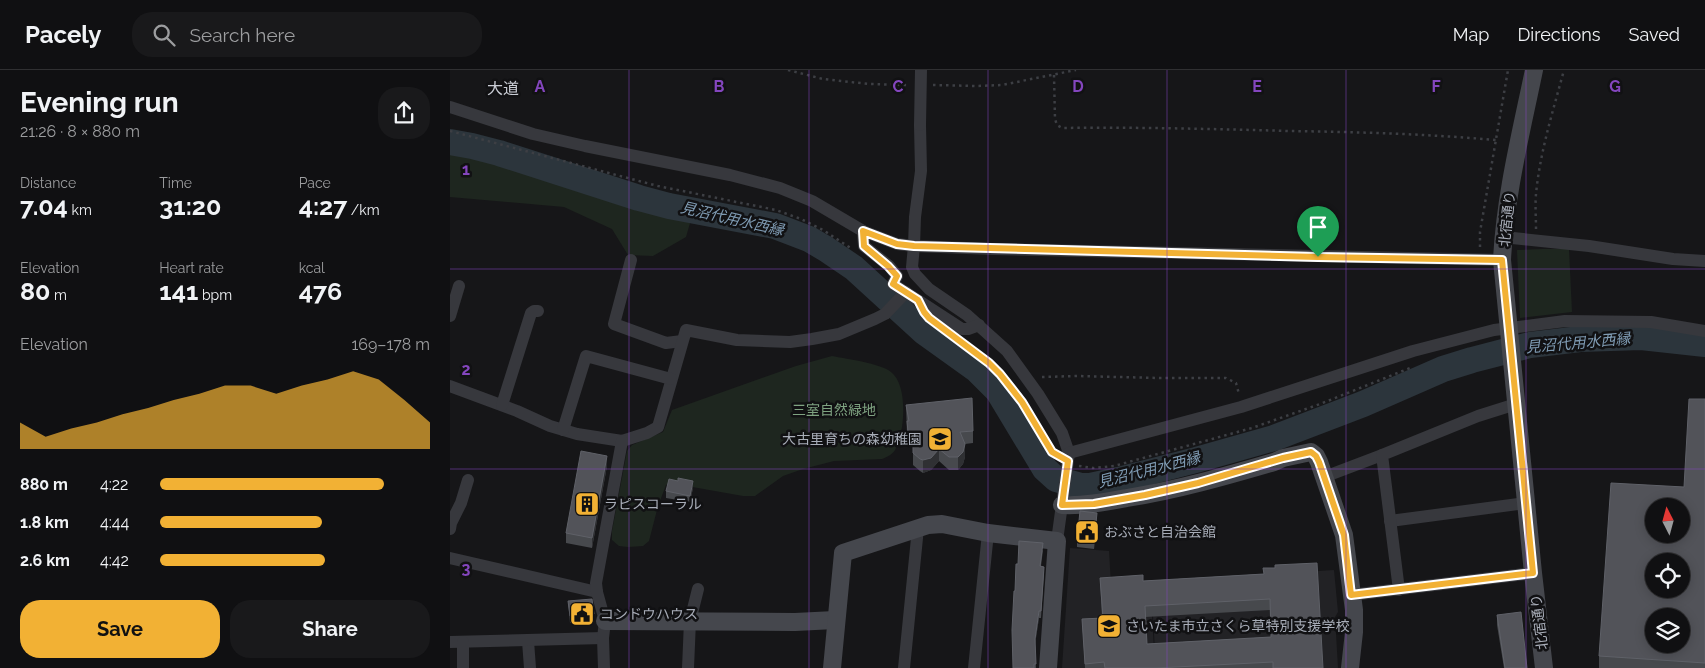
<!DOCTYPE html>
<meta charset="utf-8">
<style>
body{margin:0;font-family:Raleway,"Noto Sans JP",sans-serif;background:#19191b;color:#f1f3f6;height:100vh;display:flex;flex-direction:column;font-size:19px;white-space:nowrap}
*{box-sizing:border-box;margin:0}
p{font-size:16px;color:#9c9d9f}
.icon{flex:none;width:28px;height:28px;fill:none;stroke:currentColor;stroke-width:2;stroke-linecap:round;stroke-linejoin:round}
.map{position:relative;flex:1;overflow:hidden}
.panel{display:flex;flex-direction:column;background:#101012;width:450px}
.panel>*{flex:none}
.needle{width:32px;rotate:354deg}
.tools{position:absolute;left:1195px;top:428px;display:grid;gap:10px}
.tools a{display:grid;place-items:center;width:45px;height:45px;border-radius:50%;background:#101012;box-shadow:0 2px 12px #0003,0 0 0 1px #303032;font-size:25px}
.pin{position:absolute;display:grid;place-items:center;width:42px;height:42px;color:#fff;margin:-51px -21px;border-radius:50% 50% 50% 0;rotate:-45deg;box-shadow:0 0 5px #0007}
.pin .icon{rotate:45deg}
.round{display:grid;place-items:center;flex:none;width:52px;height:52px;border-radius:20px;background:#19191b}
.headline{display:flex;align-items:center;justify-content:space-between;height:85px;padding:0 20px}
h1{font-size:28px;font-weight:700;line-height:38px}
.stats{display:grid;grid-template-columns:repeat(3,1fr);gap:8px;height:85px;padding:5px 20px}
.stats div{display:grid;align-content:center}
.stats b{font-size:25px;font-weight:700}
.stats small{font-size:14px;font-weight:400}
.stats p{font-size:14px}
.chart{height:140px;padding:10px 20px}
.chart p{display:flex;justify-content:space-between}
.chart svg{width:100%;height:90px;margin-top:5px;fill:#f2b134;opacity:.7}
.action{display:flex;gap:10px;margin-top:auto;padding:10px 20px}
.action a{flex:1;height:58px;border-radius:20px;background:#f2b134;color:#111;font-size:20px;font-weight:700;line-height:58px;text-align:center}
.action a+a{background:#19191b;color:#f1f3f6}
ul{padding:0 20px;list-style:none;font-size:16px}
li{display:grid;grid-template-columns:80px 60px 1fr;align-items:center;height:38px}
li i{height:12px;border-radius:6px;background:#f2b134}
header{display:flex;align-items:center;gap:30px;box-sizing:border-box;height:70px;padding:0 25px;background:#101012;border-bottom:1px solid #303032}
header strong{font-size:24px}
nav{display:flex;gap:28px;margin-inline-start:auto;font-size:18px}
.search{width:350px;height:45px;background:#19191b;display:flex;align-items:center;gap:12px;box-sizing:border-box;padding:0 18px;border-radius:20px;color:#9c9d9f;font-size:19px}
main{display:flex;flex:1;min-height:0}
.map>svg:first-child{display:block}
.built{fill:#222225}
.green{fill:#1e261f}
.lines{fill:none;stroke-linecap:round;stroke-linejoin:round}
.river{stroke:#2c353c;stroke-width:26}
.path{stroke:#3d3f44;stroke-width:2.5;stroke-dasharray:2.5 4;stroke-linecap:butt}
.street{stroke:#37383d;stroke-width:12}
.secondary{stroke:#45474d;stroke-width:18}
.street-bridge{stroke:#37383d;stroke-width:12}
.wall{fill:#47494d;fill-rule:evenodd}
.shaded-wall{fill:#2f3033}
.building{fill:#525359;stroke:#5f6168;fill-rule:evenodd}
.route-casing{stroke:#fff;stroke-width:10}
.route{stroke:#f2b134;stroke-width:6}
.grid{fill:none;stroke:#8446be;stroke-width:1;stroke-opacity:0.55}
.labels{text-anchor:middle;stroke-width:5;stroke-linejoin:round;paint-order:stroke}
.street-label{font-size:14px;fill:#a8adb8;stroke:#111113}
.park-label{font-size:14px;fill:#7fa381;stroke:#111113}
.poi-label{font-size:14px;fill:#a8adb8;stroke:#111113;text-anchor:start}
.water-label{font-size:15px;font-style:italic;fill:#7f9bb3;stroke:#111113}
.quarter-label{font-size:16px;fill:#c9ccd4;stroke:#111113}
.grid-label{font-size:16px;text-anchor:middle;font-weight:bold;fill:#8446be;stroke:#111113;stroke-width:5;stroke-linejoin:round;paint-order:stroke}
</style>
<header>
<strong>Pacely</strong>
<div class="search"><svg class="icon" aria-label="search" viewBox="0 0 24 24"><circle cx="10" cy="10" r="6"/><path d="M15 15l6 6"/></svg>Search here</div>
<nav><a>Map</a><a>Directions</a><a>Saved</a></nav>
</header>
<main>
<section class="panel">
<div class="headline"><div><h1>Evening run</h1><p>21:26 · 8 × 880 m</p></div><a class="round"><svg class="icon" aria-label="share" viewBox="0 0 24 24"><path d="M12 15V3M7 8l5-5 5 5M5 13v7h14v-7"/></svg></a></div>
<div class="stats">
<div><p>Distance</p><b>7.04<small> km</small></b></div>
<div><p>Time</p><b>31:20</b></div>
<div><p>Pace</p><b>4:27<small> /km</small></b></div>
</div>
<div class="stats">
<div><p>Elevation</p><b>80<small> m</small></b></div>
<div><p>Heart rate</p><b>141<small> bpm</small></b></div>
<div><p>kcal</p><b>476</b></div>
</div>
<div class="chart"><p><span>Elevation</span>169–178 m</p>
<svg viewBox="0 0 160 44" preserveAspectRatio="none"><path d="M0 44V31L10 38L20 34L30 31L40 27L50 24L60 20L70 17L80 13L90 13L100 17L110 13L120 10L130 6L140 10L150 20L160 31V44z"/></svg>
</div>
<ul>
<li><b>880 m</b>4:22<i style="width:83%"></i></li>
<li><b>1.8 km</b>4:44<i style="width:60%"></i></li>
<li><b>2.6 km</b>4:42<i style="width:61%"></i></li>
</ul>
<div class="action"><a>Save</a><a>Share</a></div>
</section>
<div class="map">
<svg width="1255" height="598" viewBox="0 0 1255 598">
<rect width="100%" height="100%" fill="#161618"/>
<g class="built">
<path d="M620,478L659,481L661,515L700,512L705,598H612Z"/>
<path d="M884,500L888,542L885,547L888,598H706L701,512Z"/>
</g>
<g class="green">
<path d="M0,77L189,115L245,136L236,167L203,186L178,185L162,159L114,137L0,127Z"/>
<path d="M1093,179H1119L1122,242L1070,248L1067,180Z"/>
<path d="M382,286C396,289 430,293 441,302C458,315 455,360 446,378C444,384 437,387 432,389L384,391L353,399L333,406L305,426H293L220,413L216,415L208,436L199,471L193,476L178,477L169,476L162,470V461L177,381L182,375L213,362L222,340L346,296Z"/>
</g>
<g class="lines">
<path class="river" d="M0,72L22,76L49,83L189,128L219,136L325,156L359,169L376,179L404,198L474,262L527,300L548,321L595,399L606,409L631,416H640L668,410L746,390L824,368L913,334L993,299L1022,290L1080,275L1130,269L1191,267L1255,274"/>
<g class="path">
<path d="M338,0L373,9L419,14L458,15"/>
<path d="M604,5L605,49L607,55L612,58C688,57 764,59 840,61C909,62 977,64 1046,70"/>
<path d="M483,15L526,16L552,15L626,0"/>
<path d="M0,61L208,116L326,140L351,149L373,160L402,179"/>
<path d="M1086,159C1086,147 1085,135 1086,124C1090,82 1103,41 1114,0"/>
<path d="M1030,177V162L1058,0"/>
<path d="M511,272C535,290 555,307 571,332C581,347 591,372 605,383"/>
<path d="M592,307L627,306L709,308H776L786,313L789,324"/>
<path d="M629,396L643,398L664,396L802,358L870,334L960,298"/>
</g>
<g class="street">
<path d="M0,37L83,64L135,76L280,105L330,118L362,131L413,161L447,174L464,176L543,179L1052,190"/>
<path d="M470,55L471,101L465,147L464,176L462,197L465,204L479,219L517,245L557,281L588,324L612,363L619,383L607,471"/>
<path d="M413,161L414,176L439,196L447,206L443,214L512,259H518L529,255"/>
<path d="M1053,167L1139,176L1223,189L1255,191"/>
<path d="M181,190L164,254L216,273L232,271"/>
<path d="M0,246L9,216"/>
<path d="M0,316L67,341L100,356L127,364L172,371L197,363L208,357L236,260L287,270L340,272L362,269L389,264L425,249L435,244L456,222"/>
<path d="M52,335L81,243L84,241H88"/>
<path d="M113,360L136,286L221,309"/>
<path d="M619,383L791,337L963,281L1044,260L1115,251L1201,252L1255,261"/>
<path d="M874,407L932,385"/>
<path d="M940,451L1076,433"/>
<path d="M0,459L1,453L11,433L18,410"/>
<path d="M0,488L147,522"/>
<path d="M949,520L932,385L1028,346L1066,334"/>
<path d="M901,525L1083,503"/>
<path d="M78,571L80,598"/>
<path d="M0,572L153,568"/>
<path d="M13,572V598"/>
<path d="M154,598L153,568L155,551L147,522L146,513L172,371"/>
<path d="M238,598L240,551L248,519"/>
<path d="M454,598L468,458"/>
<path d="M524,598L538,463"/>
</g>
<g class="secondary">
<path d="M1084,0C1071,63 1055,126 1052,190L1083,503L1094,598"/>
<path d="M612,435C634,436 655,432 677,428C727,420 776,406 824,392L833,388L861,382L866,386L869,392L894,465L904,540V562L900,598"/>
<path d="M155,551L345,552L385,550"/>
<path d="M382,598L393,483L478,455L492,454L538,463L607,471L598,598"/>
</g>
<path class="street-bridge" d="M470,55L471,0"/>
</g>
<g class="wall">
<path d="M1255,329V598H1149V586L1234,417Z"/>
<path d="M456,335L523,361V373L515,374V387L513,394L508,400H499L489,391L481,400L473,403L470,401L463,395V374L458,375L457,364Z"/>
<path d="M157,396L142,478L116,473V463Z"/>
<path d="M243,418L240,432L216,428V421Z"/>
<path d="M647,450L644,479L627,477V470Z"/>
<path d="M593,480L591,496L594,503L591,548H589L585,574L586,598H563L565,521L568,494Z"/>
<path d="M813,504L873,598H635L632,549L652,548L650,508L693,511ZM820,540L821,567L697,574L695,547Z"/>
<path d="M118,531L144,544V550L120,553Z"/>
<path d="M1047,545L1077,598H1054L1047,555Z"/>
</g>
<g class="shaded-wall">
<path d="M515,374V387L513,394L508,400V387Z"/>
<path d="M489,379V391L481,400L473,403V390Z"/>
<path d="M157,386V396L142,478V468Z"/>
<path d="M243,411V418L240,432V426Z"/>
<path d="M647,443V450L644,479V472Z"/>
<path d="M589,541V548L585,575V569Z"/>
</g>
<g class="building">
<path d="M522,328L523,361L510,362L515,374L513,382L508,387H499L489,379L481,388L473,390L470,389L463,383V362H458L457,351H459L456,335Z"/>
<path d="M1239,329H1255V593L1149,586L1161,413L1234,417ZM1204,436H1231V464H1204ZM1204,491H1231V519H1204ZM1204,546H1231V574H1204Z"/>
<path d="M131,381L157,386L142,468L116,463Z"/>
<path d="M228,408L243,411L240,426L216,421L219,409L228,411Z"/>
<path d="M630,441L647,443L644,472L627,470Z"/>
<path d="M569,471L593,473L590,496L594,497L591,541H589L585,569L586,594H584V598H563L562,560L564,521H565L566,494H568Z"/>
<path d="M867,493L873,598H823V592L706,598H655L654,592L635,594L632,549L653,548L650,508L693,505V511L814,504L813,498H825V495ZM820,529L821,567L697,574L695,536Z"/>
<path d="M142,529L144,544L120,546L118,531Z"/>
<path d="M1071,542L1077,598H1055L1047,545Z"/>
</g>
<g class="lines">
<defs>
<path id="route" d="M413,161L447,174L464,176L868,187L1052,190L1083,503L901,525L894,465L869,392L866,386L861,382L833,388L748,413L695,425L644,434L612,435L618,391L602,382L572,332L550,304L539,293L479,248L474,242L468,230L443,214L447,206L438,196L414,176Z"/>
</defs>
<use href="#route" class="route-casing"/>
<use href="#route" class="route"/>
</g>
<path class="grid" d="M179,0V598M359,0V598M538,0V598M717,0V598M896,0V598M1076,0V598M0,199H1255M0,399H1255"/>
<defs>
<symbol id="school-square" viewBox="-11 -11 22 22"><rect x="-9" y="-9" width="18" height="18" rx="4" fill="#f2b134" stroke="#111113"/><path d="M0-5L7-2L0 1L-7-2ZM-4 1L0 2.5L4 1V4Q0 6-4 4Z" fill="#111"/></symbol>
<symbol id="building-square" viewBox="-11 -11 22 22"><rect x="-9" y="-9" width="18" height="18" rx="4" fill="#f2b134" stroke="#111113"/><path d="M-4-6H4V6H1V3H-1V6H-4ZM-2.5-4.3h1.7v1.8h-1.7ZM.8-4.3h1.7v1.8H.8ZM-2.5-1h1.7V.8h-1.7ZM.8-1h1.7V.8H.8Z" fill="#111"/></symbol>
<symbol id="civic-square" viewBox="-11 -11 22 22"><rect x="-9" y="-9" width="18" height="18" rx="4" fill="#f2b134" stroke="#111113"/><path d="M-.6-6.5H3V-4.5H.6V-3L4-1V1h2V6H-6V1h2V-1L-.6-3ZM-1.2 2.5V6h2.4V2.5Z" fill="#111"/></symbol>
</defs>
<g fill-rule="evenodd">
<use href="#school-square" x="476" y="355" width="28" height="28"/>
<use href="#building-square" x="123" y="420" width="28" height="28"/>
<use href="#civic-square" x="623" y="448" width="28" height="28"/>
<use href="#civic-square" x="118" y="530" width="28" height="28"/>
<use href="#school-square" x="645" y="542" width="28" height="28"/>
</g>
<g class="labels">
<g class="street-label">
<text transform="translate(1057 149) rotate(-84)" y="5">北宿通り</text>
<text transform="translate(1089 552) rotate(-97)" y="5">北宿通り</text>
</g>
<g class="park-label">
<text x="384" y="345">三室自然緑地</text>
</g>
<g class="poi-label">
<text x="472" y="374" text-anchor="end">大古里育ちの森幼稚園</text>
<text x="154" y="439">ラピスコーラル</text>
<text x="654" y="467">おぶさと自治会館</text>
<text x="150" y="549">コンドウハウス</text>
<text x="676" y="561">さいたま市立さくら草特別支援学校</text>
</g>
<g class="water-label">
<text transform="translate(282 149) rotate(13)" y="5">見沼代用水西縁</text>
<text transform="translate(1128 273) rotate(-5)" y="5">見沼代用水西縁</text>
<text transform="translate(699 400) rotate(-14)" y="5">見沼代用水西縁</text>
</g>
<g class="quarter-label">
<text x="53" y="24">大道</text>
</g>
</g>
<g class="grid-label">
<text x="90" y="22">A</text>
<text x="269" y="22">B</text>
<text x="448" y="22">C</text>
<text x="628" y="22">D</text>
<text x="807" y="22">E</text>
<text x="986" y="22">F</text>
<text x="1165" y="22">G</text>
<text x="16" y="105">1</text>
<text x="16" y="305">2</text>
<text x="16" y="504">3</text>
</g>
</svg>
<div class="tools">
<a><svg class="needle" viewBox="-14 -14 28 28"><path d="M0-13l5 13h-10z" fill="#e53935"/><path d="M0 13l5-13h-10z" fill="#9c9d9f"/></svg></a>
<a><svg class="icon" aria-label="locate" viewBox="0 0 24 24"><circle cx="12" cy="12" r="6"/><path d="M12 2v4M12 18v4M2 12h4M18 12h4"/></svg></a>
<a><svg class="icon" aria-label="layers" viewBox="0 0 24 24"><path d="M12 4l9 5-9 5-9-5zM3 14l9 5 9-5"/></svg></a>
</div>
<div class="pin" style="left:868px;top:187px;background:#1e9e55"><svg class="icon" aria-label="arrive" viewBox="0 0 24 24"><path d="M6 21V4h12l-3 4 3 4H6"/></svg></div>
</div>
</main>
